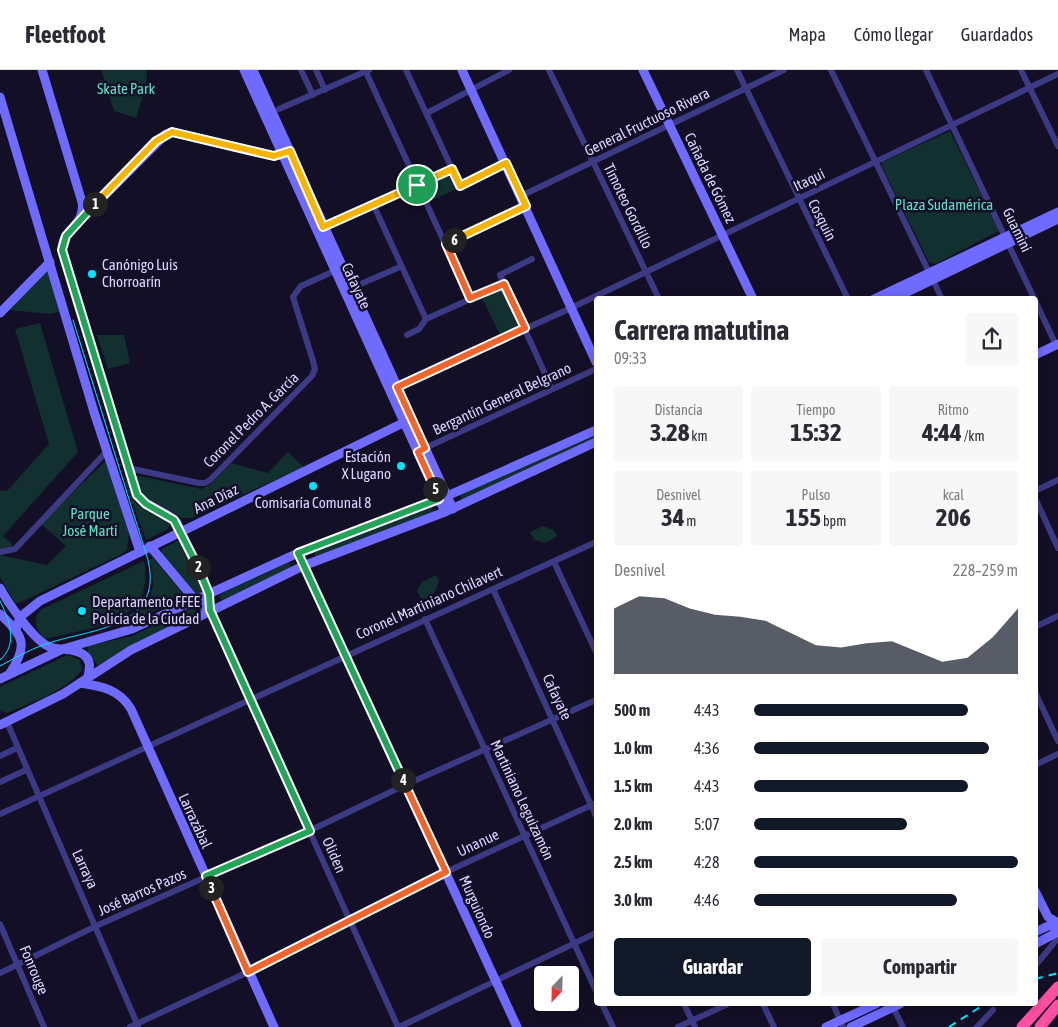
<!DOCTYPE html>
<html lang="es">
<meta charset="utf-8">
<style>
body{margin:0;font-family:"Asap Condensed",sans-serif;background:#f7f7f7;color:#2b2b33;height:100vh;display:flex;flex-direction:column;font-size:19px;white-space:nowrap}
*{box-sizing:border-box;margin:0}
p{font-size:16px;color:#7c7c81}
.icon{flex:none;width:28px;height:28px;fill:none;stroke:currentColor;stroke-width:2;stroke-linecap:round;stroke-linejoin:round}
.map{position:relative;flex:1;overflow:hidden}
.drawer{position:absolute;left:594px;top:226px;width:444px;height:710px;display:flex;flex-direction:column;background:#fff;border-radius:5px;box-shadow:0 2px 12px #0003}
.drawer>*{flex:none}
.needle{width:32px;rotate:202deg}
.fabs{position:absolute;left:534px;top:896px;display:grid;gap:10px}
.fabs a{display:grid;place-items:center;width:45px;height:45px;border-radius:5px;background:#fff;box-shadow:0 2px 12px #0003;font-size:25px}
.pin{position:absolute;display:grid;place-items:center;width:42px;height:42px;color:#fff;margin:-21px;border:2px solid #fff;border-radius:50%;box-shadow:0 1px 5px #0007}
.km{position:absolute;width:25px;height:25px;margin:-12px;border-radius:50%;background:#222;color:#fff;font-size:14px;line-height:25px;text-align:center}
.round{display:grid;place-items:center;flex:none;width:52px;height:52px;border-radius:5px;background:#f7f7f7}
.head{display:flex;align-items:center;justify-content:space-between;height:85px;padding:0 20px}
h1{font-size:28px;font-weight:700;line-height:38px}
.figures{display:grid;grid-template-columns:repeat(3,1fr);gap:8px;height:85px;padding:5px 20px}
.figures div{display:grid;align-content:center;border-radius:5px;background:#f7f7f7;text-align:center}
.figures b{font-size:25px;font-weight:700}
.figures small{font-size:14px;font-weight:400}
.figures p{font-size:14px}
.chart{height:140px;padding:10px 20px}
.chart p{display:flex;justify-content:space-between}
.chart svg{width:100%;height:90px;margin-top:5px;fill:#111827;opacity:.7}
.button{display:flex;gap:10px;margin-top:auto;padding:10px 20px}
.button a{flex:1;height:58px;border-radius:5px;background:#111827;color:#fff;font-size:20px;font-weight:700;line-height:58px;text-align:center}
.button a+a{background:#f7f7f7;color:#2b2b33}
ul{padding:0 20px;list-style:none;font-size:16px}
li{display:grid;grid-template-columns:80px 60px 1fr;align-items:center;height:38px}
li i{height:12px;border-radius:6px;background:#111827}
header{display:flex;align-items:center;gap:30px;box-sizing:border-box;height:70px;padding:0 25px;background:#fff;border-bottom:1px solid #e1e1e2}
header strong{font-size:24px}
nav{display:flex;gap:28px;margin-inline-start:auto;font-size:18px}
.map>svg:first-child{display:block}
.green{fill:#12302f}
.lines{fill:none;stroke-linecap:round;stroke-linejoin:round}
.street{stroke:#3d3a85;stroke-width:6}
.secondary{stroke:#6f6bff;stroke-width:9}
.highway{stroke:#ff4fa3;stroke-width:11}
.tram{stroke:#00e5ff;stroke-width:1}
.rail{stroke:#00e5ff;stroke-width:2;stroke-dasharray:8 6;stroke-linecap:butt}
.split-1-casing{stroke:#fff;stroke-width:10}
.split-2-casing{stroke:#fff;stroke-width:10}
.split-3-casing{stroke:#fff;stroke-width:10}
.split-4-casing{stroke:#fff;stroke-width:10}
.split-5-casing{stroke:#fff;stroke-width:10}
.split-6-casing{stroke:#fff;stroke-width:10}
.split-7-casing{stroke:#fff;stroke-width:10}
.split-1{stroke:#f5b400;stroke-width:6}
.split-2{stroke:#22a559;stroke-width:6}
.split-3{stroke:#22a559;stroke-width:6}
.split-4{stroke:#f0652b;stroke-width:6}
.split-5{stroke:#22a559;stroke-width:6}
.split-6{stroke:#f0652b;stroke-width:6}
.split-7{stroke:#f5b400;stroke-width:6}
.poi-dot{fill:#00e5ff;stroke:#130f26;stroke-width:2}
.labels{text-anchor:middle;stroke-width:5;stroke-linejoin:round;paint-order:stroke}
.park-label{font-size:15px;fill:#5fe0c0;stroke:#130f26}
.street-label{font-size:15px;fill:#d9d4ff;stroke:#130f26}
.poi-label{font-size:15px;fill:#d9d4ff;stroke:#130f26;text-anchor:start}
</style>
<header>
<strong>Fleetfoot</strong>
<nav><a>Mapa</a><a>Cómo llegar</a><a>Guardados</a></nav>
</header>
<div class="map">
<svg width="1058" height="957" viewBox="0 0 1058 957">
<rect width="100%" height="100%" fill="#130f26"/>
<g class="green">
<path d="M101,0H147L146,16L136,48L114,41Z"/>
<path d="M950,61L999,161L935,194L929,192L882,97V92Z"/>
<path d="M450,103L459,118L428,132L420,117Z"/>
<path d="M48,199L59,242L51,244L9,240Z"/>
<path d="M504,214L525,258L502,269L480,224Z"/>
<path d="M40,253L78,382L3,466L13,475L8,479L0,480V420L7,421L49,374L15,259Z"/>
<path d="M97,265H124L130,293L108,299Z"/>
<path d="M596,363V369L463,432L460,425Z"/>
<path d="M288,382L304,397L192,448H183L145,430L142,426L135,405L201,419L211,414L231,393L268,403Z"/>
<path d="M106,391L129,463L127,480L120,485L19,533H15L0,507V485L47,495L66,476L40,453Z"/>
<path d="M127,410L136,434L167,449L170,454L168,459L146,470L125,412Z"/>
<path d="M432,437L434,443L316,488L313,481Z"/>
<path d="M543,456L554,460L557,466L545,473L534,470L530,462Z"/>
<path d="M179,470L184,472L204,522L195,525L161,485L162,479Z"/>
<path d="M153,488L183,524L182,529L124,554C151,534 158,522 150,489Z"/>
<path d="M144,491C157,554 89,558 45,569C36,560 31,548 42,539Z"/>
<path d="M289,492L292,498L222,531L219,525Z"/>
<path d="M436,505L439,511L434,524L422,530L417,521L422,512Z"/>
<path d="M192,537L198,542L98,596L88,582V576L132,566Z"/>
<path d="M67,585L80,590L82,600C64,622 33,632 7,643L0,641V617Z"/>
</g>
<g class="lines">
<g class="street">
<path d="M301,0L313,25"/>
<path d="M316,0L325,20"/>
<path d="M365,0L470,228"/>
<path d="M406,0L460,116L506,93"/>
<path d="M549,0L659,229"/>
<path d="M737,0L848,229"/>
<path d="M831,0L942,229"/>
<path d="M926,0L1057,277"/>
<path d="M1021,0L1058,76"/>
<path d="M279,39L369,0"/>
<path d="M427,43L509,0"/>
<path d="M521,126L784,0"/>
<path d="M373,134L426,249"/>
<path d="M323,157L452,99"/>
<path d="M446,174L526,136"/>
<path d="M532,189L500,205L552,319"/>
<path d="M349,219L400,197"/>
<path d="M407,265L419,259L426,249L504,214"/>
<path d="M395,318L571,238L1058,4"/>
<path d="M423,379L596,299"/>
<path d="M128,398L199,413H205L210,410L312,306L315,299L313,291L293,227L301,216L339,199"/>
<path d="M1035,421L1058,410"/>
<path d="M1035,428L1058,478"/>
<path d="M0,482L15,479L108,380"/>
<path d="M554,492L596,582"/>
<path d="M493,519L596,746"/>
<path d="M210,541L398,957"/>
<path d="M425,549L596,921"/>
<path d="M1035,557L1058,546"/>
<path d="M1035,622L1058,671"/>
<path d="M7,652L138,956"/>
<path d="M0,686L17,678"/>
<path d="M1035,695L1058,684"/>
<path d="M0,712L26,700"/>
<path d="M0,744L596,472"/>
<path d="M0,854L44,957"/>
<path d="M1035,896L1058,868"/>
<path d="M0,903L96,856L309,761L405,715L596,630"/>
<path d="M602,934L613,957"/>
<path d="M684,934L695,957"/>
<path d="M763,934L774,957"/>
<path d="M833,934L843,957"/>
<path d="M893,937L903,957"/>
<path d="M130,957L248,902L446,802L596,733"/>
<path d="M399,957L596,863"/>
<path d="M678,957L728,934"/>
<path d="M977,957L993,940"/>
</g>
<g class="secondary">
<path d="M42,0L82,132C86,156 61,159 62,180L137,425C148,439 166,440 177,453L209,524L210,541"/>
<path d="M244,0L445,442"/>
<path d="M253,0L453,439"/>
<path d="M462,0L596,292"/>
<path d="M643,0L753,229"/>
<path d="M0,27L94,342L140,482"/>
<path d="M81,149L166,64L172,62L274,86L287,83"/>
<path d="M874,229L1058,142"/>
<path d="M893,229L1058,149"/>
<path d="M0,243L50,192"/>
<path d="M1035,285L1058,274"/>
<path d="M150,476L195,530L210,541"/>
<path d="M298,483L517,957"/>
<path d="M0,518C8,533 35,572 50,577C61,581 74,577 84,585C91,590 90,598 88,606"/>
<path d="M0,544C23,565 29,575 10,603"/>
<path d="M16,559L20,547L40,531L409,350"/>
<path d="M0,609L63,579L132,559L298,483L447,426L596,360"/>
<path d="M80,613C101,616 119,619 131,639L274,957"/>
<path d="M0,655L63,624L131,580L303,496L445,442L596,372"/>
<path d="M1035,821L1048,847L1058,853"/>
<path d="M1035,862L1048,856H1058"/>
<path d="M1035,874L1058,862"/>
<path d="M826,957L876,934"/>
<path d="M851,957L900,934"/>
</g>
<g class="highway">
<path d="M1022,957L1058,917"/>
<path d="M1040,957L1058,935"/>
</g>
<g class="tram">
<path d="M0,531C9,549 19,574 0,590"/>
<path d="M0,596C17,587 34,577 52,572C98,558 163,556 148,490L73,250"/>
</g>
<g class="rail">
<path d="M1035,909L1058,903"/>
<path d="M949,957L985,934"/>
</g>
</g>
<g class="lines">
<defs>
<path id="split-1" d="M95,134L156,71L172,62L274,86L290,81L323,157L417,115"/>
<path id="split-2" d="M95,134L66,166L62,180L137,425L146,434L174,450L198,497"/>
<path id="split-3" d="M198,497L209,524L210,540L310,761L206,806L211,818"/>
<path id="split-4" d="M211,818L248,902L446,802L403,710"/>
<path id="split-5" d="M403,710L298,483L439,429L435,419"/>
<path id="split-6" d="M435,419L418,382L425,378L397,317L525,258L504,214L470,228L446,174L454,170"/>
<path id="split-7" d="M417,115L452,99L460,116L506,93L526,136L454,170"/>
</defs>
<use href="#split-1" class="split-1-casing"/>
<use href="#split-2" class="split-2-casing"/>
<use href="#split-3" class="split-3-casing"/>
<use href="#split-4" class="split-4-casing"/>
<use href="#split-5" class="split-5-casing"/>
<use href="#split-6" class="split-6-casing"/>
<use href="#split-7" class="split-7-casing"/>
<use href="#split-1" class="split-1"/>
<use href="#split-2" class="split-2"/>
<use href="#split-3" class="split-3"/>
<use href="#split-4" class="split-4"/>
<use href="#split-5" class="split-5"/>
<use href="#split-6" class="split-6"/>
<use href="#split-7" class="split-7"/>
</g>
<g class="poi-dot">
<circle cx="92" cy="204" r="5"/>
<circle cx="401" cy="396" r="5"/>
<circle cx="313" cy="416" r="5"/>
<circle cx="82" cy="541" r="5"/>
</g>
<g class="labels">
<g class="park-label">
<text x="126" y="24">Skate Park</text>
<text x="944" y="140">Plaza Sudamérica</text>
<text x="90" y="449">Parque<tspan x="90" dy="17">José Martí</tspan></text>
</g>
<g class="street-label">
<text transform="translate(647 52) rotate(-26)" y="5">General Fructuoso Rivera</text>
<text transform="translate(710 108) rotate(64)" y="5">Cañada de Gómez</text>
<text transform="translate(809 110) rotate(-26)" y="5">Itaqui</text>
<text transform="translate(628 136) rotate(64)" y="5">Timoteo Gordillo</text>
<text transform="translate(822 150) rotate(63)" y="5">Cosquín</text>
<text transform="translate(1017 160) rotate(64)" y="5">Guaminí</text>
<text transform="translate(356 216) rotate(65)" y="5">Cafayate</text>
<text transform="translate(502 329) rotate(-25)" y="5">Bergantín General Belgrano</text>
<text transform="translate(251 350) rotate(-45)" y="5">Coronel Pedro A. García</text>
<text transform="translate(216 429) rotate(-26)" y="5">Ana Díaz</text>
<text transform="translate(429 533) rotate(-24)" y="5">Coronel Martiniano Chilavert</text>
<text transform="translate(557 627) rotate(65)" y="5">Cafayate</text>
<text transform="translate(522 730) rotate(65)" y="5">Martiniano Leguizamón</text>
<text transform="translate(195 751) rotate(65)" y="5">Larrazábal</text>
<text transform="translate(478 773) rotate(-25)" y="5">Unanue</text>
<text transform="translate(334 785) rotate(66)" y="5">Oliden</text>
<text transform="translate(85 799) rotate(65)" y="5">Larraya</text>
<text transform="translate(142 822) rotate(-24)" y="5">José Barros Pazos</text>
<text transform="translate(477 837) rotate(66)" y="5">Murguiondo</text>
<text transform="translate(34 900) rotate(67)" y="5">Fonrouge</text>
</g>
<g class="poi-label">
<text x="102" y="200">Canónigo Luis<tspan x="102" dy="17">Chorroarín</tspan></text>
<text x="391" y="392" text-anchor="end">Estación<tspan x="391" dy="17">X Lugano</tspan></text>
<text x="313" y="438" text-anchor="middle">Comisaría Comunal 8</text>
<text x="92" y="537">Departamento FFEE<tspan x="92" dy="17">Policía de la Ciudad</tspan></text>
</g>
</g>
</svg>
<div class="fabs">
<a><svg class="needle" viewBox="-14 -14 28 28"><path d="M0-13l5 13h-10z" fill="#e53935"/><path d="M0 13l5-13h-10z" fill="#7c7c81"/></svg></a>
</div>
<div class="pin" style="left:417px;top:115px;background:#1e9e55"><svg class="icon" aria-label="arrive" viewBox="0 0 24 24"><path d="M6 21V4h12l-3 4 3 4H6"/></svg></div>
<b class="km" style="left:95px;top:134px">1</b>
<b class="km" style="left:198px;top:497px">2</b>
<b class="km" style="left:211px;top:818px">3</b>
<b class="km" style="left:403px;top:710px">4</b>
<b class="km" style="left:435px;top:419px">5</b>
<b class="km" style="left:454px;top:170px">6</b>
<section class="drawer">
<div class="head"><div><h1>Carrera matutina</h1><p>09:33</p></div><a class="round"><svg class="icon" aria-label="share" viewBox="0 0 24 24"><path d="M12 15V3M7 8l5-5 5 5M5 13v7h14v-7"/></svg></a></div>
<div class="figures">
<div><p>Distancia</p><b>3.28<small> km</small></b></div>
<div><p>Tiempo</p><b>15:32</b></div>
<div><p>Ritmo</p><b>4:44<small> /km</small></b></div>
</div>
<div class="figures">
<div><p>Desnivel</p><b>34<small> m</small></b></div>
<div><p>Pulso</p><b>155<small> bpm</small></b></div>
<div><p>kcal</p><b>206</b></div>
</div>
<div class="chart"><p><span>Desnivel</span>228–259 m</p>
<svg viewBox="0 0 160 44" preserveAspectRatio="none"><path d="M0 44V12L10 6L20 7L30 12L40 15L50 16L60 18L70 24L80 30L90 31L100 29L110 28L120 33L130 38L140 36L150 26L160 12V44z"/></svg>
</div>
<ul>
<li><b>500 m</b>4:43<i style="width:81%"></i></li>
<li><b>1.0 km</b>4:36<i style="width:89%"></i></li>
<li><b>1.5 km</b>4:43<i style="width:81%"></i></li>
<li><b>2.0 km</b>5:07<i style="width:58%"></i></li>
<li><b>2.5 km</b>4:28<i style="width:100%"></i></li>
<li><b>3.0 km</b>4:46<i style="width:77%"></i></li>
</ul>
<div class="button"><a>Guardar</a><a>Compartir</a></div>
</section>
</div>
